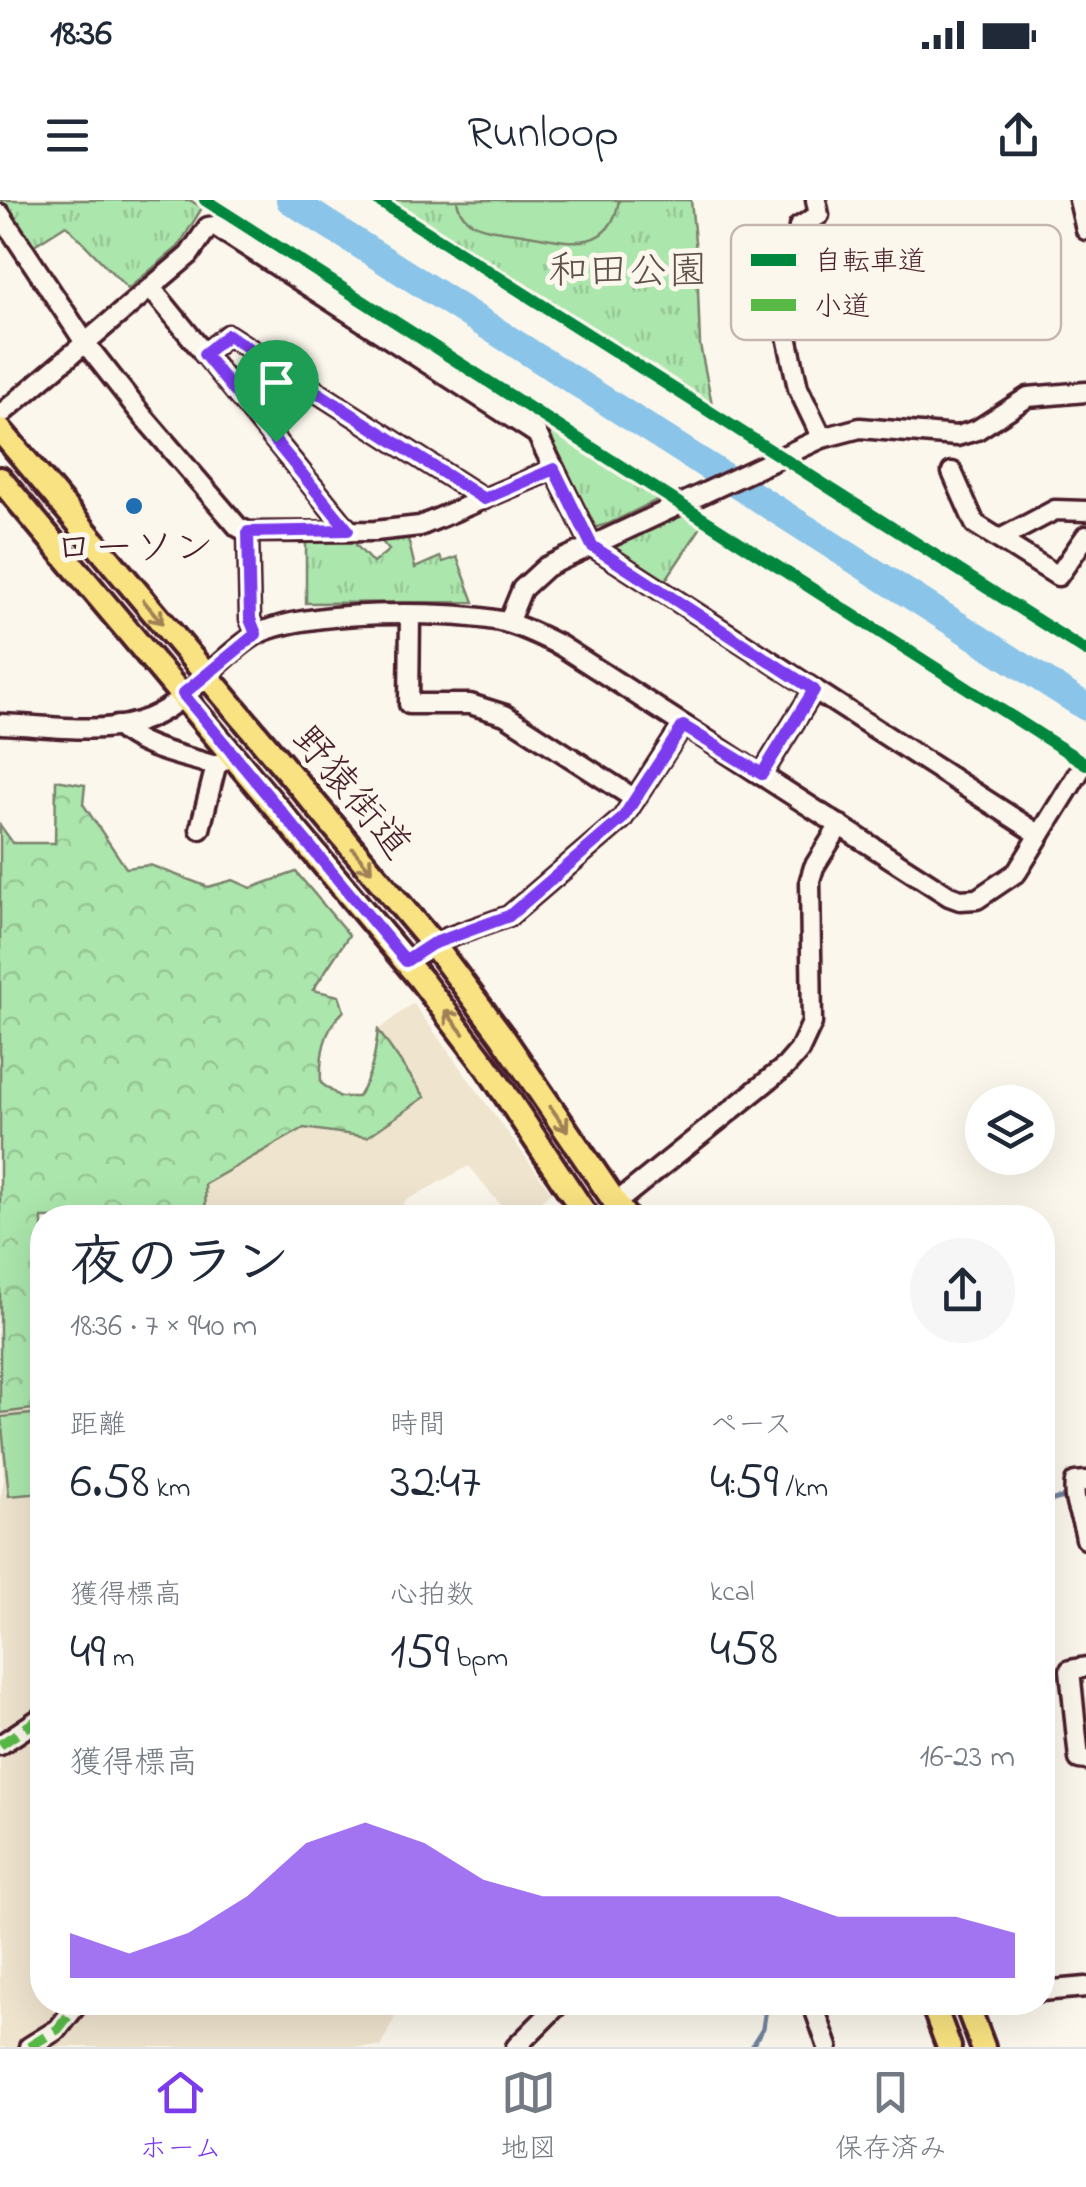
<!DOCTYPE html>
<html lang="ja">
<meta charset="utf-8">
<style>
body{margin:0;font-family:"Indie Flower","Klee One",sans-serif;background:#f6f6f7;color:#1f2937;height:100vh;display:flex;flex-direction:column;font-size:38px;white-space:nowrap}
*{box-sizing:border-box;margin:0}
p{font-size:32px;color:#747a83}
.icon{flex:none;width:55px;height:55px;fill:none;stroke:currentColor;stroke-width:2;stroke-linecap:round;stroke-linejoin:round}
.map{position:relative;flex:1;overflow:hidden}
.drawer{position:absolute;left:30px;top:1005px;width:1025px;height:810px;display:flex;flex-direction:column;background:#fff;border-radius:40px;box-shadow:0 10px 40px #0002}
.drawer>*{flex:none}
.tools{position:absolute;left:965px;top:885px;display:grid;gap:20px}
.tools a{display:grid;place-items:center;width:90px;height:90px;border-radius:50%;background:#fff;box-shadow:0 10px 40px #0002;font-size:50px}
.pin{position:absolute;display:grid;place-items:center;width:85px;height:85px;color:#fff;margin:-102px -42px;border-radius:50% 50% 50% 0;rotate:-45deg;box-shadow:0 0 10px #0007}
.pin .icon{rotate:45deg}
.round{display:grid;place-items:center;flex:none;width:105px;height:105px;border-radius:52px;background:#f6f6f7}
.overview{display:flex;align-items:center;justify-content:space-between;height:170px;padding:0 40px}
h1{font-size:55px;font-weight:600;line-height:75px}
.stats{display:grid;grid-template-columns:repeat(3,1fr);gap:15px;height:170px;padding:10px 40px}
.stats div{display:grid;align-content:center}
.stats b{font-size:50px;font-weight:600}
.stats small{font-size:28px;font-weight:400}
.stats p{font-size:28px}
.chart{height:280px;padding:20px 40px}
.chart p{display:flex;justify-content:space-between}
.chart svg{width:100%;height:180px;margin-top:10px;fill:#7c3aed;opacity:.7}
.status{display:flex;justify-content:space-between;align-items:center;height:70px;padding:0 50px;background:#fff;direction:ltr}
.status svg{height:28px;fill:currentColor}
header{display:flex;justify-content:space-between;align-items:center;height:130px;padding:0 40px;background:#fff;font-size:45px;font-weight:600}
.dock{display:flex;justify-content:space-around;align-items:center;height:140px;border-top:2px solid #e0e1e3;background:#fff;font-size:28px;color:#747a83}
.dock a{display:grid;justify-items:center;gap:5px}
.dock .selected{color:#7c3aed}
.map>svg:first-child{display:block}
.built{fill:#efe4ce}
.grass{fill:url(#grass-tufts);stroke:#7a826c;stroke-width:2.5}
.forest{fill:url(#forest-crowns);stroke:#7a826c;stroke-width:2.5}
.pitch{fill:#abe6ac;stroke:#7a826c;stroke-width:2.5}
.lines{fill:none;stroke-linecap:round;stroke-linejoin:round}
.stream{stroke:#70829d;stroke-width:5}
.river{stroke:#8ac4e9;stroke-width:28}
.minor-casing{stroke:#4a1f2b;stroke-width:25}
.major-casing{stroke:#4a1f2b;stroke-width:30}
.minor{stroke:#fbf7ec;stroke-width:18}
.major{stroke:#f8e281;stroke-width:22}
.quiet{stroke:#58b947;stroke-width:10;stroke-dasharray:20 10;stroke-linecap:butt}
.cycleway-casing{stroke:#fbf7ec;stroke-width:19}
.cycleway{stroke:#00873e;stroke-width:12}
.oneway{stroke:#a18056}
.route-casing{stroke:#fff;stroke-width:20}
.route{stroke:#7c3aed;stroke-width:12}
.poi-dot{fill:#1f6fb2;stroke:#fbf7ec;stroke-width:4}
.labels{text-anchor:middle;stroke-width:10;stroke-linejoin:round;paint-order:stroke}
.park-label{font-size:40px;fill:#62514b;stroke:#fbf7ec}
.poi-label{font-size:40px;fill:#4a1f2b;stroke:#fbf7ec}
.street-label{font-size:40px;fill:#4a1f2b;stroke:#fbf7ec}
.key{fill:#fbf7ec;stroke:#c6b6b2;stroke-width:2.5}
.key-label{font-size:28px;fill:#4a1f2b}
</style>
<div class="status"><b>18:36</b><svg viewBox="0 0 49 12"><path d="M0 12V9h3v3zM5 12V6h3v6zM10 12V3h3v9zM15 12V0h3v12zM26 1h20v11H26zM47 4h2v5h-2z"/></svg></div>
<header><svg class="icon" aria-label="menu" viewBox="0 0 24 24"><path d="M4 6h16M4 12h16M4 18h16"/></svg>Runloop<svg class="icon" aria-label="share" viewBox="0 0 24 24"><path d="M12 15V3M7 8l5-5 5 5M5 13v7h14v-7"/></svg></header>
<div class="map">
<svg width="1086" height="1847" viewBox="0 0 1086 1847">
<defs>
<pattern id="grass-tufts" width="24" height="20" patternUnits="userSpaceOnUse" patternTransform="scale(2.5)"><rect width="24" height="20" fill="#abe6ac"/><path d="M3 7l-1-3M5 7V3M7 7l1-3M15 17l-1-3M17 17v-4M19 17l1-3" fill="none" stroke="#95c594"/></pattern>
<pattern id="forest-crowns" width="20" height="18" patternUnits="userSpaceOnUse" patternTransform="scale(2.5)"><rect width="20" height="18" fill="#abe6ac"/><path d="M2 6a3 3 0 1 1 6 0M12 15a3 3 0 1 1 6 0" fill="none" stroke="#95c594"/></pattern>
</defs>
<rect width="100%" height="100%" fill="#fbf7ec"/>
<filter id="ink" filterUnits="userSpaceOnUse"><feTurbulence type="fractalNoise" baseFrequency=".01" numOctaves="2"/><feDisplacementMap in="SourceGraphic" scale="20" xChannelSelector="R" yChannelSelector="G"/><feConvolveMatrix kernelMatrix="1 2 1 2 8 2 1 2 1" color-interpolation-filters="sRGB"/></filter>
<g filter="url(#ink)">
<g class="built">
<path d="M413,803L551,992L522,1016L503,1008L469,966L403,1002L406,1017L206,1018L205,984L304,928L367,937L425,896L378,830Z"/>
<path d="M42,1208V1802L402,1803L380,1847H0V1299L4,1280L0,1213Z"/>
</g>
<g class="grass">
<path d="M1,0H190L202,8L178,47L128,89L66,25L31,47Z"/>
<path d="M388,0H691L697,62L700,145L712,204Z"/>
<path d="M546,223L660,296L657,300L608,324L589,329L544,227Z"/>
<path d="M681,310L703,324L665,381L615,348V342Z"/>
<path d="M407,334L415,368L440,357L443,362L457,357L474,402L306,403V338L363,336L356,345L373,363L389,350L377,336Z"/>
</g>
<path class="forest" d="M56,580L85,585L83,604L126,668L150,665L208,687L233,680L251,688L296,672L349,735L313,790L339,796L344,811C323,830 320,856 321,883L340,897H358C372,875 375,855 378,830L425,897L367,937L304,928L205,984L206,1017L42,1018V1208L0,1213V625L13,643H55Z"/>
<g class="pitch">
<path d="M457,0H619C610,56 564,41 523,34C506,31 482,31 468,20C462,15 458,8 457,0Z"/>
<path d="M42,1213V1293L9,1296L1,1217Z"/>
</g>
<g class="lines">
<g class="stream">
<path d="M1042,1303L1068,1296"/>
<path d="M751,1847L763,1828L767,1802"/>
</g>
<path class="river" d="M290,0L1086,507"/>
<defs>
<g id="minor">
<path d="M816,0L819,15L799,27L787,136L798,188L822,238"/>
<path d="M1079,0L1086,30"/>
<path d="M0,14L86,144L141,214L238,327L248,332L375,331L420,326L554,269"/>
<path d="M151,88L348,330"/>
<path d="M204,154L228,135L484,299"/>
<path d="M0,215L189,55L208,27L215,26L537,234L592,346L1040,635"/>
<path d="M952,272L975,324L1058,376L1086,336"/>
<path d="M248,332L250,419L257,434"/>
<path d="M1000,339L1055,310L1086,311"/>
<path d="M410,415L409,504H470L505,515L635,599"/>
<path d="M508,423L522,389L546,367L822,238L860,228L957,236L977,230L1028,197L1086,192"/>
<path d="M0,524C44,525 96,535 138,522C184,509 214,461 254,436C298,409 453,410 504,422C524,427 543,437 561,446L949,696L960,700L977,699L1017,672L1079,572"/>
<path d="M117,526C142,549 185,556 216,566"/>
<path d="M762,574L814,490"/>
<path d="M200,629L216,566L223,561"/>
<path d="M406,761L447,738L509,716L622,619L683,525"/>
<path d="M617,1002L786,866L799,851L812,823L810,680L814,667L840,625"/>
<path d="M1086,1281L1075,1282C1072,1306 1083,1316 1086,1339"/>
<path d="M1086,1467L1070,1470L1079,1559L1086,1560"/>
<path d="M0,1545L42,1517"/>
<path d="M1042,1791L1086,1787"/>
<path d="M812,1802L828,1847"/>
<path d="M29,1847L58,1829L79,1802"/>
<path d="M516,1847L561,1802"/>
</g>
<g id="major">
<path d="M0,230L433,744L502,836L626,1018"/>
<path d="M0,279L421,780L487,867L588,1018"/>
<path d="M932,1802L949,1847"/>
<path d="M966,1802L983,1847"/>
</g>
</defs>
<use href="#minor" class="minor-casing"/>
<use href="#major" class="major-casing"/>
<use href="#minor" class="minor"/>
<use href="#major" class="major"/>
<g class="quiet">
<path d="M0,1545L42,1517"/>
<path d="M29,1847L58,1829L79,1802"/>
</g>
<defs>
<g id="cycleway">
<path d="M205,0L1086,564"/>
<path d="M377,0L1086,451"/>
</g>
</defs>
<use href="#cycleway" class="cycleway-casing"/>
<use href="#cycleway" class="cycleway"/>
</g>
<defs><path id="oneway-shaft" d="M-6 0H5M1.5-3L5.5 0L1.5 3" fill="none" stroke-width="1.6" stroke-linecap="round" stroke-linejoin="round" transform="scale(2.5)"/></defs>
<g class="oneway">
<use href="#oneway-shaft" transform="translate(153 412) rotate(50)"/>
<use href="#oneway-shaft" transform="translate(362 660) rotate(50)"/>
<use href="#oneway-shaft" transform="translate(454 822) rotate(-128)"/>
<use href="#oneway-shaft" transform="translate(559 919) rotate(55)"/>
</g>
</g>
<g class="lines" filter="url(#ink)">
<defs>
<path id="route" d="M228,135L484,299L554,269L592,346L814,490L762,574L683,526L622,619L509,716L432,744L406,761L183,494L256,434L250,419L248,332L348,330L204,154Z"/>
</defs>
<use href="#route" class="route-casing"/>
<use href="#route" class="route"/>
</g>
<circle class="poi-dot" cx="134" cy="306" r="10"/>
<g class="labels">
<g class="park-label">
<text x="628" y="83">和田公園</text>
</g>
<g class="poi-label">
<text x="134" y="360">ローソン</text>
</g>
<g class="street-label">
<text transform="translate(353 591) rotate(50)" y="14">野猿街道</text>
</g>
</g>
<rect x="731" y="25" width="330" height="115" rx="15" class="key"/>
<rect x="751" y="54" width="45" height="12" fill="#00873e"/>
<rect x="751" y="99" width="45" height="12" fill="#58b947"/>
<g class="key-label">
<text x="814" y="70">自転車道</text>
<text x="814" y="115">小道</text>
</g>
</svg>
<div class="tools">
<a><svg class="icon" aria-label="layers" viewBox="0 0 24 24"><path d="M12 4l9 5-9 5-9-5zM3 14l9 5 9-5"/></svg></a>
</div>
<div class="pin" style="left:276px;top:242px;background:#1e9e55"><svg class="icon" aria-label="arrive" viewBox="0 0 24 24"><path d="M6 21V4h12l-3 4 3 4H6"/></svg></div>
<section class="drawer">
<div class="overview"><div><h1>夜のラン</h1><p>18:36 · 7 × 940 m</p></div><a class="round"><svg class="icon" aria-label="share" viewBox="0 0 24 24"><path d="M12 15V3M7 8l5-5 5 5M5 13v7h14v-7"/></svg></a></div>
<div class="stats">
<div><p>距離</p><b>6.58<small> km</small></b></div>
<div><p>時間</p><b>32:47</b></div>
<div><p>ペース</p><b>4:59<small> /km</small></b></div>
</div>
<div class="stats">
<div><p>獲得標高</p><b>49<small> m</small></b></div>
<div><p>心拍数</p><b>159<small> bpm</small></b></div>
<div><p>kcal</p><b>458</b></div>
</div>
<div class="chart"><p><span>獲得標高</span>16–23 m</p>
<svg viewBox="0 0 160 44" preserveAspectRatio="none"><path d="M0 44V33L10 38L20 33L30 24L40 11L50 6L60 11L70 20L80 24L90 24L100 24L110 24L120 24L130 29L140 29L150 29L160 33V44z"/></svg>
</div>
</section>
</div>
<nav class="dock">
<a class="selected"><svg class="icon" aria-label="home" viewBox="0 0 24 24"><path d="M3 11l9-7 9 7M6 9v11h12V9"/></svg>ホーム</a>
<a><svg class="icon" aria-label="map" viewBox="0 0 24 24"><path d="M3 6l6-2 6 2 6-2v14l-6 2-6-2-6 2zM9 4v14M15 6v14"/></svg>地図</a>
<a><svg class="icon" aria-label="saved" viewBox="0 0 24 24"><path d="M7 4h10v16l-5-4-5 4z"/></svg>保存済み</a>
</nav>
